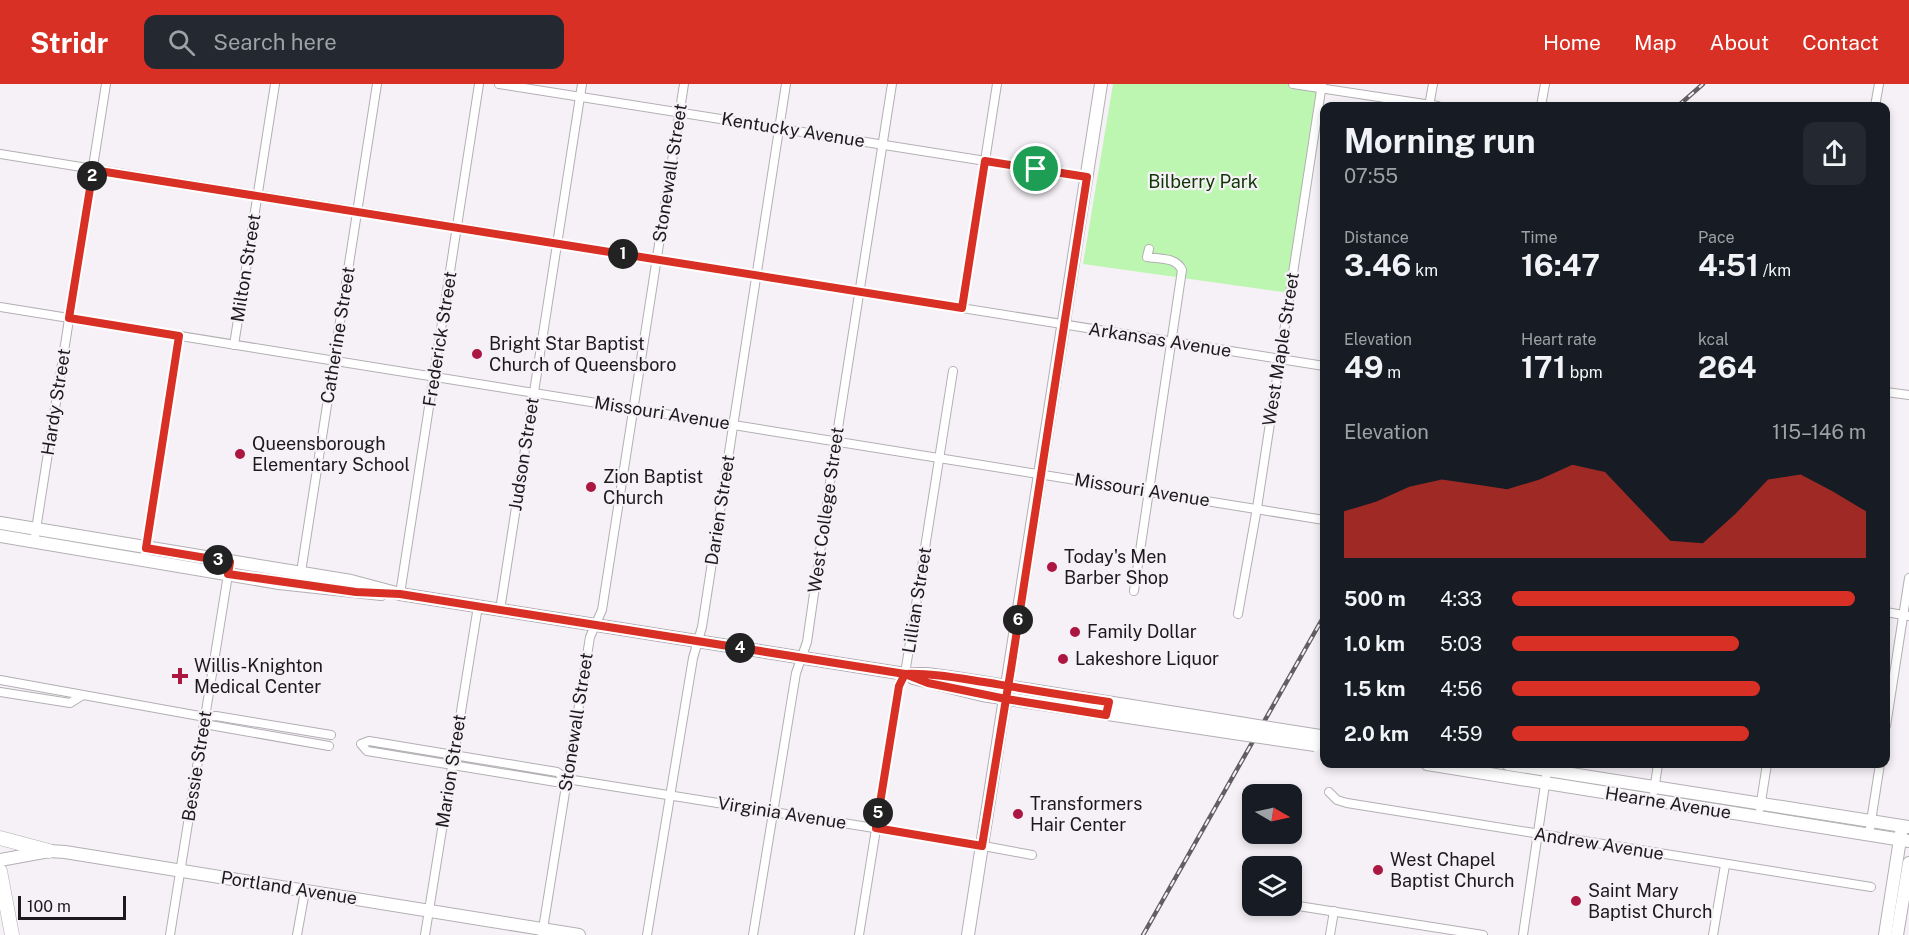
<!DOCTYPE html>
<meta charset="utf-8">
<style>
body{margin:0;font-family:"Public Sans",sans-serif;background:#242831;color:#f1f3f6;height:100vh;display:flex;flex-direction:column;font-size:22px;white-space:nowrap}
*{box-sizing:border-box;margin:0}
p{font-size:20px;color:#9ea1a6}
.icon{flex:none;width:33px;height:33px;fill:none;stroke:currentColor;stroke-width:2;stroke-linecap:round;stroke-linejoin:round}
.map{position:relative;flex:1;overflow:hidden}
.details{position:absolute;left:1320px;top:18px;width:570px;height:666px;display:flex;flex-direction:column;background:#171b24;border-radius:12px;box-shadow:0 3px 9px #0003}
.details>*{flex:none}
.needle{width:39px;rotate:99deg}
.buttons{position:absolute;left:1242px;top:700px;display:grid;gap:12px}
.buttons a{display:grid;place-items:center;width:60px;height:60px;border-radius:12px;background:#171b24;box-shadow:0 3px 9px #0003;font-size:30px}
.scale{position:absolute;left:18px;bottom:15px;width:108px;box-sizing:border-box;padding-left:6px;border:3px solid #1c1a1c;border-top:0;font-size:16px;line-height:21px;white-space:nowrap;color:#1c1a1c;-webkit-text-stroke:4px #f5f1f6;paint-order:stroke}
.pin{position:absolute;display:grid;place-items:center;width:51px;height:51px;color:#fff;margin:-26px;border:3px solid #fff;border-radius:50%;box-shadow:0 2px 6px #0007}
.km{position:absolute;width:30px;height:30px;margin:-15px;border-radius:50%;background:#222;color:#fff;font-size:16px;line-height:30px;text-align:center}
.round{display:grid;place-items:center;flex:none;width:63px;height:63px;border-radius:12px;background:#242831}
.summary{display:flex;align-items:center;justify-content:space-between;height:102px;padding:0 24px}
h1{font-size:33px;font-weight:700;line-height:45px}
.figures{display:grid;grid-template-columns:repeat(3,1fr);gap:9px;height:102px;padding:6px 24px}
.figures div{display:grid;align-content:center}
.figures b{font-size:30px;font-weight:700}
.figures small{font-size:16px;font-weight:400}
.figures p{font-size:16px}
.chart{height:168px;padding:12px 24px}
.chart p{display:flex;justify-content:space-between}
.chart svg{width:100%;height:108px;margin-top:6px;fill:#d93025;opacity:.7}
ul{padding:0 24px;list-style:none;font-size:20px}
li{display:grid;grid-template-columns:96px 72px 1fr;align-items:center;height:45px}
li i{height:15px;border-radius:8px;background:#d93025}
header{display:flex;align-items:center;gap:36px;box-sizing:border-box;height:84px;padding:0 30px;background:#d93025;color:#fff}
header strong{font-size:28px}
nav{display:flex;gap:33px;margin-inline-start:auto;font-size:21px}
.search{width:420px;height:54px;background:#242831;display:flex;align-items:center;gap:15px;box-sizing:border-box;padding:0 21px;border-radius:12px;color:#9ea1a6;font-size:22px}
.map>svg:first-child{display:block}
.green{fill:#bdf6b0}
.lines{fill:none;stroke-linecap:round;stroke-linejoin:round}
.street-casing{stroke:#b3afb4;stroke-width:10}
.secondary-casing{stroke:#b3afb4;stroke-width:14}
.primary-casing{stroke:#b3afb4;stroke-width:15}
.street{stroke:#fff;stroke-width:8}
.secondary{stroke:#fff;stroke-width:12}
.primary{stroke:#fff;stroke-width:14}
.rail-casing{stroke:#625f62;stroke-width:4.5}
.rail{stroke:#f5f1f6;stroke-width:2;stroke-dasharray:7;stroke-linecap:butt}
.secondary-bridge-casing{stroke:#b3afb4;stroke-width:14;stroke-linecap:butt}
.secondary-bridge{stroke:#fff;stroke-width:12}
.route-casing{stroke:#fff;stroke-width:12}
.route{stroke:#d93025;stroke-width:8}
.poi-dot{fill:#ac1742;stroke:#f5f1f6;stroke-width:2}
.labels{text-anchor:middle;stroke-width:4.5;stroke-linejoin:round;paint-order:stroke}
.street-label{font-size:18px;fill:#1c1a1c;stroke:#f5f1f6}
.park-label{font-size:18px;fill:#0e3603;stroke:#f5f1f6}
.poi-label{font-size:18px;fill:#1c1a1c;stroke:#f5f1f6;text-anchor:start}
</style>
<header>
<strong>Stridr</strong>
<div class="search"><svg class="icon" aria-label="search" viewBox="0 0 24 24"><circle cx="10" cy="10" r="6"/><path d="M15 15l6 6"/></svg>Search here</div>
<nav><a>Home</a><a>Map</a><a>About</a><a>Contact</a></nav>
</header>
<div class="map">
<svg width="1909" height="851" viewBox="0 0 1909 851">
<rect width="100%" height="100%" fill="#f5f1f6"/>
<path class="green" d="M1113,0H1293L1322,5L1290,209L1083,180Z"/>
<g class="lines">
<defs>
<g id="street">
<path d="M499,0L1087,93"/>
<path d="M1293,0L1438,22"/>
<path d="M1429,22L1433,0"/>
<path d="M1541,22L1545,0"/>
<path d="M1875,22L1879,0"/>
<path d="M0,70L1324,282"/>
<path d="M0,223L1324,436"/>
<path d="M962,224L997,0"/>
<path d="M234,261L275,0"/>
<path d="M1886,308L1909,311"/>
<path d="M34,458L106,0"/>
<path d="M145,468L179,252"/>
<path d="M299,501L377,0"/>
<path d="M1134,507L1182,186C1176,173 1160,175 1147,173L1149,165"/>
<path d="M400,510L479,0"/>
<path d="M500,526L582,0"/>
<path d="M1886,528L1909,532"/>
<path d="M1238,530L1257,424L1322,0"/>
<path d="M0,596L205,633L216,632L331,651"/>
<path d="M0,608L70,619L83,611"/>
<path d="M204,640L329,662"/>
<path d="M1886,642L1909,494"/>
<path d="M567,695L557,688L369,657L361,660L367,667L556,698L567,695L962,758L1032,771"/>
<path d="M1654,707L1658,680"/>
<path d="M1329,708L1337,716L1347,719L1871,803"/>
<path d="M1760,724L1767,680"/>
<path d="M1869,750L1880,680"/>
<path d="M1292,821L1483,851"/>
<path d="M170,851L230,478"/>
<path d="M297,851L305,807"/>
<path d="M425,851L478,522"/>
<path d="M542,851L590,553L602,526L684,0"/>
<path d="M647,851L693,574L702,543L786,0"/>
<path d="M753,851L796,589L807,558L836,357L892,0"/>
<path d="M859,851L899,602L905,590L953,287"/>
<path d="M1330,851L1334,827"/>
<path d="M1523,851L1548,680"/>
<path d="M1713,851L1725,781"/>
</g>
<g id="secondary">
<path d="M0,439L351,497L400,510L905,590H927L956,594L1239,639"/>
<path d="M0,452L279,499L381,510"/>
<path d="M913,594L982,611L1234,649"/>
<path d="M1427,680L1909,757"/>
<path d="M1508,680L1909,743"/>
<path d="M0,776L49,767L65,768L579,851"/>
<path d="M968,851L1101,0"/>
<path d="M1885,851L1901,749"/>
<path d="M1897,851L1909,779"/>
</g>
<g id="primary">
<path d="M0,754L49,767"/>
<path d="M0,787L12,851"/>
</g>
</defs>
<use href="#street" class="street-casing"/>
<use href="#secondary" class="secondary-casing"/>
<use href="#primary" class="primary-casing"/>
<use href="#street" class="street"/>
<use href="#secondary" class="secondary"/>
<use href="#primary" class="primary"/>
<defs>
<g id="rail">
<path d="M1678,22L1703,0"/>
<path d="M1143,851L1324,532"/>
</g>
</defs>
<use href="#rail" class="rail-casing"/>
<use href="#rail" class="rail"/>
<defs>
<g id="secondary-bridge">
<path d="M1239,639L1320,652"/>
<path d="M1234,649L1315,661"/>
</g>
</defs>
<use href="#secondary-bridge" class="secondary-bridge-casing"/>
<use href="#secondary-bridge" class="secondary-bridge"/>
</g>
<g class="lines">
<defs>
<path id="route" d="M1036,85L985,77L962,224L93,86L69,234L179,252L146,464L230,478L228,490L356,508L400,510L905,590L928,599L1006,615L982,762L876,744L899,602L905,590C931,589 958,594 984,598C1026,605 1067,612 1109,618L1106,631L1006,615L1011,585L1087,93L1036,85"/>
</defs>
<use href="#route" class="route-casing"/>
<use href="#route" class="route"/>
</g>
<g class="poi-dot">
<circle cx="477" cy="270" r="6"/>
<circle cx="240" cy="370" r="6"/>
<circle cx="591" cy="403" r="6"/>
<circle cx="1052" cy="483" r="6"/>
<circle cx="1075" cy="548" r="6"/>
<circle cx="1063" cy="575" r="6"/>
<path d="M177 583h6v6h6v6h-6v6h-6v-6h-6v-6h6z"/>
<circle cx="1018" cy="730" r="6"/>
<circle cx="1378" cy="786" r="6"/>
<circle cx="1576" cy="817" r="6"/>
</g>
<g class="labels">
<g class="street-label">
<text transform="translate(793 46) rotate(9)" y="6">Kentucky Avenue</text>
<text transform="translate(670 89) rotate(-81)" y="6">Stonewall Street</text>
<text transform="translate(246 184) rotate(-81)" y="6">Milton Street</text>
<text transform="translate(338 251) rotate(-81)" y="6">Catherine Street</text>
<text transform="translate(440 255) rotate(-81)" y="6">Frederick Street</text>
<text transform="translate(1160 256) rotate(9)" y="6">Arkansas Avenue</text>
<text transform="translate(1281 265) rotate(-81)" y="6">West Maple Street</text>
<text transform="translate(56 318) rotate(-81)" y="6">Hardy Street</text>
<text transform="translate(662 329) rotate(9)" y="6">Missouri Avenue</text>
<text transform="translate(524 370) rotate(-81)" y="6">Judson Street</text>
<text transform="translate(1142 406) rotate(9)" y="6">Missouri Avenue</text>
<text transform="translate(720 426) rotate(-81)" y="6">Darien Street</text>
<text transform="translate(826 426) rotate(-82)" y="6">West College Street</text>
<text transform="translate(917 516) rotate(-81)" y="6">Lillian Street</text>
<text transform="translate(576 638) rotate(-81)" y="6">Stonewall Street</text>
<text transform="translate(197 682) rotate(-81)" y="6">Bessie Street</text>
<text transform="translate(451 687) rotate(-81)" y="6">Marion Street</text>
<text transform="translate(1668 719) rotate(9)" y="6">Hearne Avenue</text>
<text transform="translate(782 729) rotate(9)" y="6">Virginia Avenue</text>
<text transform="translate(1599 760) rotate(9)" y="6">Andrew Avenue</text>
<text transform="translate(289 804) rotate(9)" y="6">Portland Avenue</text>
</g>
<g class="park-label">
<text x="1203" y="104">Bilberry Park</text>
</g>
<g class="poi-label">
<text x="489" y="266">Bright Star Baptist<tspan x="489" dy="21">Church of Queensboro</tspan></text>
<text x="252" y="366">Queensborough<tspan x="252" dy="21">Elementary School</tspan></text>
<text x="603" y="399">Zion Baptist<tspan x="603" dy="21">Church</tspan></text>
<text x="1064" y="479">Today's Men<tspan x="1064" dy="21">Barber Shop</tspan></text>
<text x="1087" y="554">Family Dollar</text>
<text x="1075" y="581">Lakeshore Liquor</text>
<text x="194" y="588">Willis-Knighton<tspan x="194" dy="21">Medical Center</tspan></text>
<text x="1030" y="726">Transformers<tspan x="1030" dy="21">Hair Center</tspan></text>
<text x="1390" y="782">West Chapel<tspan x="1390" dy="21">Baptist Church</tspan></text>
<text x="1588" y="813">Saint Mary<tspan x="1588" dy="21">Baptist Church</tspan></text>
</g>
</g>
</svg>
<div class="buttons">
<a><svg class="needle" viewBox="-14 -14 28 28"><path d="M0-13l5 13h-10z" fill="#e53935"/><path d="M0 13l5-13h-10z" fill="#9ea1a6"/></svg></a>
<a><svg class="icon" aria-label="layers" viewBox="0 0 24 24"><path d="M12 4l9 5-9 5-9-5zM3 14l9 5 9-5"/></svg></a>
</div>
<div class="scale">100 m</div>
<div class="pin" style="left:1036px;top:85px;background:#1e9e55"><svg class="icon" aria-label="arrive" viewBox="0 0 24 24"><path d="M6 21V4h12l-3 4 3 4H6"/></svg></div>
<b class="km" style="left:623px;top:170px">1</b>
<b class="km" style="left:92px;top:92px">2</b>
<b class="km" style="left:218px;top:476px">3</b>
<b class="km" style="left:740px;top:564px">4</b>
<b class="km" style="left:878px;top:729px">5</b>
<b class="km" style="left:1018px;top:536px">6</b>
<section class="details">
<div class="summary"><div><h1>Morning run</h1><p>07:55</p></div><a class="round"><svg class="icon" aria-label="share" viewBox="0 0 24 24"><path d="M12 15V3M7 8l5-5 5 5M5 13v7h14v-7"/></svg></a></div>
<div class="figures">
<div><p>Distance</p><b>3.46<small> km</small></b></div>
<div><p>Time</p><b>16:47</b></div>
<div><p>Pace</p><b>4:51<small> /km</small></b></div>
</div>
<div class="figures">
<div><p>Elevation</p><b>49<small> m</small></b></div>
<div><p>Heart rate</p><b>171<small> bpm</small></b></div>
<div><p>kcal</p><b>264</b></div>
</div>
<div class="chart"><p><span>Elevation</span>115–146 m</p>
<svg viewBox="0 0 160 44" preserveAspectRatio="none"><path d="M0 44V25L10 21L20 15L30 12L40 14L50 16L60 12L70 6L80 9L90 23L100 37L110 38L120 26L130 12L140 10L150 17L160 25V44z"/></svg>
</div>
<ul>
<li><b>500 m</b>4:33<i style="width:97%"></i></li>
<li><b>1.0 km</b>5:03<i style="width:64%"></i></li>
<li><b>1.5 km</b>4:56<i style="width:70%"></i></li>
<li><b>2.0 km</b>4:59<i style="width:67%"></i></li>
</ul>
</section>
</div>
